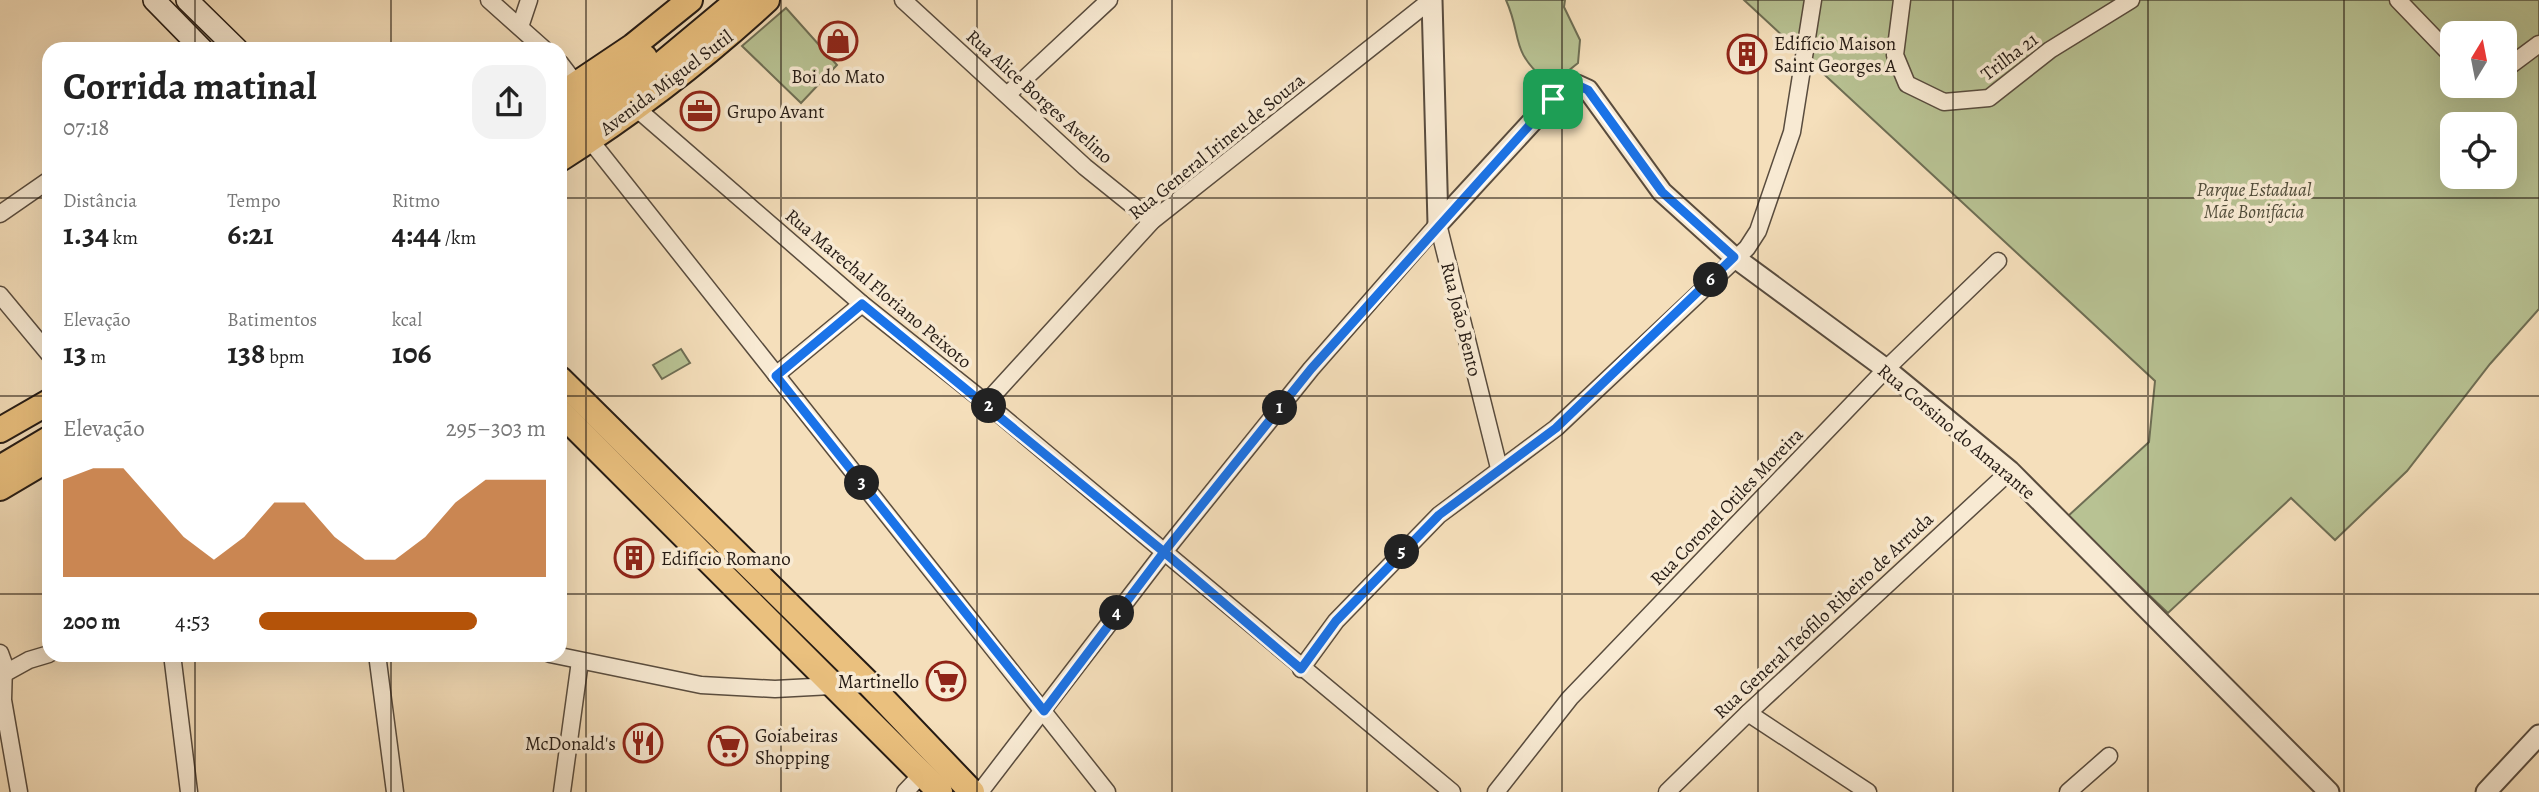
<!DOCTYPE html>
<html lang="pt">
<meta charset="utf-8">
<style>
body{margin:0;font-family:Alegreya,serif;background:#f2f2f2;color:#222;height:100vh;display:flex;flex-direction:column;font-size:26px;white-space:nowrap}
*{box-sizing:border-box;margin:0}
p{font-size:23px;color:#767676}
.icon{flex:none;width:38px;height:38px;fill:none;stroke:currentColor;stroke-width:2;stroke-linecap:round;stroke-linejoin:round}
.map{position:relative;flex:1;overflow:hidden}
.side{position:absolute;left:42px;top:42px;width:525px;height:620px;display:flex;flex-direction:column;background:#fff;border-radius:21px;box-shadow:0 7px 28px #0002}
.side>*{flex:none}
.needle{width:46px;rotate:10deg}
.tools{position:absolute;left:2440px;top:21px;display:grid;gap:14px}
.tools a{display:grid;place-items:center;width:77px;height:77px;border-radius:14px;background:#fff;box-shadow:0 7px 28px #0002;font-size:35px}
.pin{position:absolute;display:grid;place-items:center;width:60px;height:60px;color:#fff;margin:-30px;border-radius:14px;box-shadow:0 4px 10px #0006}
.km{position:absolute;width:35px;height:35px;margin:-18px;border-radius:50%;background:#222;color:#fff;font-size:19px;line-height:35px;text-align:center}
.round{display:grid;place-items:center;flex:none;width:74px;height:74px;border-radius:21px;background:#f2f2f2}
.headline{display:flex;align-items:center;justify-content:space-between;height:119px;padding:0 21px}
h1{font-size:38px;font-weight:700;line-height:52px}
.figures{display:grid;grid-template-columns:repeat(3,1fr);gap:10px;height:119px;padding:7px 21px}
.figures div{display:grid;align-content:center}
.figures b{font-size:30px;font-weight:700}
.figures small{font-size:19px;font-weight:400}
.figures p{font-size:19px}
.chart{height:196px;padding:14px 21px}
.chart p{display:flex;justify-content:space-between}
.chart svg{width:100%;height:126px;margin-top:7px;fill:#b45309;opacity:.7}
ul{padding:0 21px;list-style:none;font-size:23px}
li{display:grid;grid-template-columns:112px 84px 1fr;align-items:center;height:52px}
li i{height:18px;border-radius:9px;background:#b45309}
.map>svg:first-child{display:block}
.green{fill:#b8c293;stroke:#6e6e54;stroke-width:2;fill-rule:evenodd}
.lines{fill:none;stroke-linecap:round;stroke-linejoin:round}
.minor-casing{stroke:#594c3e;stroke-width:19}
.tertiary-casing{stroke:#594c3e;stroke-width:23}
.secondary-casing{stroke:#251b14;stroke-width:24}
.primary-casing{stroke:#251b14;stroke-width:28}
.trunk-casing{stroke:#251b14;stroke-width:30}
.minor{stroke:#f8ead3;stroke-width:16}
.tertiary{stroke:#f8ead3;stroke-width:19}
.secondary{stroke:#f8ead3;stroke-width:21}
.primary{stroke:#eac07e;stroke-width:24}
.trunk{stroke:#eac07e;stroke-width:26}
.route-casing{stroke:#fff;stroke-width:14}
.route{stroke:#1a73e8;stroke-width:9}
.grid{fill:none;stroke:#251b14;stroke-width:2;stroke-opacity:0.55}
.labels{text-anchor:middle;stroke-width:7;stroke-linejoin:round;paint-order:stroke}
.poi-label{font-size:19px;fill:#251b14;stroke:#f8ead3;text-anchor:start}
.street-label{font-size:19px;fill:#251b14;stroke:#f8ead3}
.park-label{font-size:19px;font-style:italic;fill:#514d3a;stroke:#f8ead3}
</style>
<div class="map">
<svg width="2539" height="792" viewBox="0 0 2539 792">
<rect width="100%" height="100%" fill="#f5dfbb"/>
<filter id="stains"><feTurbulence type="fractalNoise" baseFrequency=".00286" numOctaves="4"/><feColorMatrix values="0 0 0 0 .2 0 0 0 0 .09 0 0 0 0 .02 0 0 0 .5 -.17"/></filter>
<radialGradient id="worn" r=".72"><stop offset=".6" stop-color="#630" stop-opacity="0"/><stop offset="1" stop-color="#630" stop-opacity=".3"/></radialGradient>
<g class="green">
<path d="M1506,0H1565L1564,7L1580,40L1578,63L1563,75L1546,81C1509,49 1523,38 1506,0Z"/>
<path d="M1744,0H2539V309L2490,364L2407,471L2335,540L2291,498L2168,613L2067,517L2149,442L2155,381ZM2452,33H2504V86H2452ZM2452,124H2504V177H2452Z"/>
<path d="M786,8L837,65L801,103L742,46Z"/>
<path d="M681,349L690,363L662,379L653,365Z"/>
</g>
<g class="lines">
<defs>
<g id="minor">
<path d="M489,0L544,49"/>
<path d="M903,0L1085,167L1152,221"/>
<path d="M1902,0L1895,55L1907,84L1944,102L1989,98L2050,50L2131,0"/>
<path d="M2398,0L2452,56"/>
<path d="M520,27L529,0"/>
<path d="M560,63L576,84"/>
<path d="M2504,70L2539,44"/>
<path d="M1007,95L1109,0"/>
<path d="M636,108L862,304L986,403L1452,792"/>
<path d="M590,140L1107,792"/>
<path d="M0,214L49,180"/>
<path d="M1438,224L1499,468"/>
<path d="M0,295L49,354"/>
<path d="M776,375L862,304"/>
<path d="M986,403L1152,221L1431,0"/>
<path d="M0,653L4,664L3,700L19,792"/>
<path d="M172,654L189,792"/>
<path d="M377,654L395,792"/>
<path d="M550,654L701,685L775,689L869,684"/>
<path d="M1301,669L1336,621L1439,515L1556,428L1747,248L1758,231L1792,132L1813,0"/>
<path d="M0,676L29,660L49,654"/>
<path d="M1748,713L1868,792"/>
<path d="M562,792L580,661"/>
<path d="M905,792L922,774"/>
<path d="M980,792L1164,552L1311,369L1438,224"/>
<path d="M1496,792L1570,698L1886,369L1998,261"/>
<path d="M1667,792L1748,713L2010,471"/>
<path d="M2068,792L2109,756"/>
</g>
<g id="tertiary">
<path d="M1432,0L1438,224"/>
<path d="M1438,224L1553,99L1577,85L1588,90L1662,192L1734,257L1886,369L2010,471L2329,792"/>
<path d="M2486,792L2539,735"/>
</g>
<g id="secondary">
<path d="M154,0L202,49"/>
<path d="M187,0L237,49"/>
</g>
<g id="primary">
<path d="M560,95L633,46L690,0"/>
<path d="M560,159C634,112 703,59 767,0"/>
<path d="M560,379L869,684L972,792"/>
<path d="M560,412L940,792"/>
<path d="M0,430L49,402"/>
<path d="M0,488L49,459"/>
</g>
<g id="trunk">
<path d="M560,117L644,58"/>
<path d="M560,140L626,95L740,0"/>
<path d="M0,469L49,440"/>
</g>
</defs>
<use href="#minor" class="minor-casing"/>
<use href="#tertiary" class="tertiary-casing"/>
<use href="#secondary" class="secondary-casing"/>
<use href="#primary" class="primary-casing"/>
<use href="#trunk" class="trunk-casing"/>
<use href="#minor" class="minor"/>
<use href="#tertiary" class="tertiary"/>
<use href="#secondary" class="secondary"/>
<use href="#primary" class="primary"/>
<use href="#trunk" class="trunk"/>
</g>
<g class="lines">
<defs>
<path id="route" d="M1553,99L1311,369L1164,552L862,304L776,376L1044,711L1164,552L1301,669L1336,621L1439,515L1556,428L1734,257L1662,192L1588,90L1577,85L1553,99"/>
</defs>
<use href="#route" class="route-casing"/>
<use href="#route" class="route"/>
</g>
<path class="grid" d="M195,0V49M391,0V49M586,0V792M781,0V792M977,0V792M1172,0V792M1367,0V792M1562,0V792M1758,0V792M1953,0V792M2148,0V792M2344,0V792M0,198H49M560,198H2539M0,396H49M560,396H2539M0,594H49M560,594H2539M195,654V792M391,654V792"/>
<defs>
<symbol id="shop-ring" viewBox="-11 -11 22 22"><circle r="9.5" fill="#f8ead3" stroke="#8f2418" stroke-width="1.5"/><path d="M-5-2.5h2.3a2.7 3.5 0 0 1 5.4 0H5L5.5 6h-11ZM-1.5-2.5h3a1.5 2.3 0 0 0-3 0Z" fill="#8f2418"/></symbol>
<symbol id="building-ring" viewBox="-11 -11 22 22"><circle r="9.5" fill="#f8ead3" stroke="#8f2418" stroke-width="1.5"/><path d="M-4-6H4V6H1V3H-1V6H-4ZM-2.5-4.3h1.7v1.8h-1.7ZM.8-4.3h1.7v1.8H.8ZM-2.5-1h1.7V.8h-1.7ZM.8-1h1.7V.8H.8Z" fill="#8f2418"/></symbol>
<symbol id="office-ring" viewBox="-11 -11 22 22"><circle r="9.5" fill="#f8ead3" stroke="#8f2418" stroke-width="1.5"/><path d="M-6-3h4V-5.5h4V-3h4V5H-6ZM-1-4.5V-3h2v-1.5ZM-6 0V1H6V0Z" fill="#8f2418"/></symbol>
<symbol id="supermarket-ring" viewBox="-11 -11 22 22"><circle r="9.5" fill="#f8ead3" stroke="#8f2418" stroke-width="1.5"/><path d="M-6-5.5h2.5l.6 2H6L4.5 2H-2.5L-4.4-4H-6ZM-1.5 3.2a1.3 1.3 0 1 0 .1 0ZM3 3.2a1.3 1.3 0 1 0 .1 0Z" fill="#8f2418"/></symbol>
<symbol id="restaurant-ring" viewBox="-11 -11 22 22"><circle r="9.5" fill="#f8ead3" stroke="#8f2418" stroke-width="1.5"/><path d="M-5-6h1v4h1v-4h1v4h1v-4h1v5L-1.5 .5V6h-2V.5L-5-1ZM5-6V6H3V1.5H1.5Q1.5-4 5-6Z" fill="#8f2418"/></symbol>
</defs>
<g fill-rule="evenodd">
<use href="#shop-ring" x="816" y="19" width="44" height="44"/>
<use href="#building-ring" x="1725" y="32" width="44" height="44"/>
<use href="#office-ring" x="678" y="89" width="44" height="44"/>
<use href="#building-ring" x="612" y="536" width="44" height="44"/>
<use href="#supermarket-ring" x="924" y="659" width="44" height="44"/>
<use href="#restaurant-ring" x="621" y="721" width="44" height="44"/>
<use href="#supermarket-ring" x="706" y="724" width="44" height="44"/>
</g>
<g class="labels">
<g class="poi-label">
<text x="1774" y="50">Edifício Maison<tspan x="1774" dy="22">Saint Georges A</tspan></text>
<text x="838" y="83" text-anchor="middle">Boi do Mato</text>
<text x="727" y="118">Grupo Avant</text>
<text x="661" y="565">Edifício Romano</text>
<text x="919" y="688" text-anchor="end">Martinello</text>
<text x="755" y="742">Goiabeiras<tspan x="755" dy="22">Shopping</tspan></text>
<text x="616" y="750" text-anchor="end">McDonald's</text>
</g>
<g class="street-label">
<text transform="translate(2009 56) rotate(-37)" y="7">Trilha 21</text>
<text transform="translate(666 82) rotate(-37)" y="7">Avenida Miguel Sutil</text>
<text transform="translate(1040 96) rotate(42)" y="7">Rua Alice Borges Avelino</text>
<text transform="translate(1216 146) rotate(-39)" y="7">Rua General Irineu de Souza</text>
<text transform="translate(879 288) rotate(40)" y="7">Rua Marechal Floriano Peixoto</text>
<text transform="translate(1462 319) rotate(76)" y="7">Rua João Bento</text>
<text transform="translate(1957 431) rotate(40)" y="7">Rua Corsino do Amarante</text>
<text transform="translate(1726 506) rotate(-46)" y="7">Rua Coronel Otiles Moreira</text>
<text transform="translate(1823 615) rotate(-43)" y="7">Rua General Teófilo Ribeiro de Arruda</text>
</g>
<g class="park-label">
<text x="2254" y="196">Parque Estadual<tspan x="2254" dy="22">Mãe Bonifácia</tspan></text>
</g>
</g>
<rect width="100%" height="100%" filter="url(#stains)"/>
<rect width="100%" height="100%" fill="url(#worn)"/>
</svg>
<div class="tools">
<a><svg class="needle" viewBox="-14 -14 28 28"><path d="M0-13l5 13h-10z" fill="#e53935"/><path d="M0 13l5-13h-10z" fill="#767676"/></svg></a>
<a><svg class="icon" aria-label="locate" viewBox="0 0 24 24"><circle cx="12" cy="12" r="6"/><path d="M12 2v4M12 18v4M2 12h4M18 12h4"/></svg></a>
</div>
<div class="pin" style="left:1553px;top:99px;background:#1e9e55"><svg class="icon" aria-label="arrive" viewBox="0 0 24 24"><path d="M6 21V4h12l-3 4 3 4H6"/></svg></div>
<b class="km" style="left:1280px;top:408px">1</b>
<b class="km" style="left:989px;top:406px">2</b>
<b class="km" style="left:862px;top:483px">3</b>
<b class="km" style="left:1117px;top:613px">4</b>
<b class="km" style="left:1402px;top:552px">5</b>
<b class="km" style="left:1711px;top:280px">6</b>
<section class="side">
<div class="headline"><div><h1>Corrida matinal</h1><p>07:18</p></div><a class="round"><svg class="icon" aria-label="share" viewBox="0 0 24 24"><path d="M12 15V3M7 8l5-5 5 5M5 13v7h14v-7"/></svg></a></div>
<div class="figures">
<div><p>Distância</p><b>1.34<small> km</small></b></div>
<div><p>Tempo</p><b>6:21</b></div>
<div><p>Ritmo</p><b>4:44<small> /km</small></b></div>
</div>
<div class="figures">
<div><p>Elevação</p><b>13<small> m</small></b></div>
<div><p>Batimentos</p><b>138<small> bpm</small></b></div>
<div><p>kcal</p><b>106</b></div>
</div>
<div class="chart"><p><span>Elevação</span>295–303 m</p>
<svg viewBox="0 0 160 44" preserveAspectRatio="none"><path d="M0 44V10L10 6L20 6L30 18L40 30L50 38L60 30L70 18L80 18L90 30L100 38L110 38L120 30L130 18L140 10L150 10L160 10V44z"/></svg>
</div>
<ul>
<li><b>200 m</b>4:53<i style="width:76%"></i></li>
</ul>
</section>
</div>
